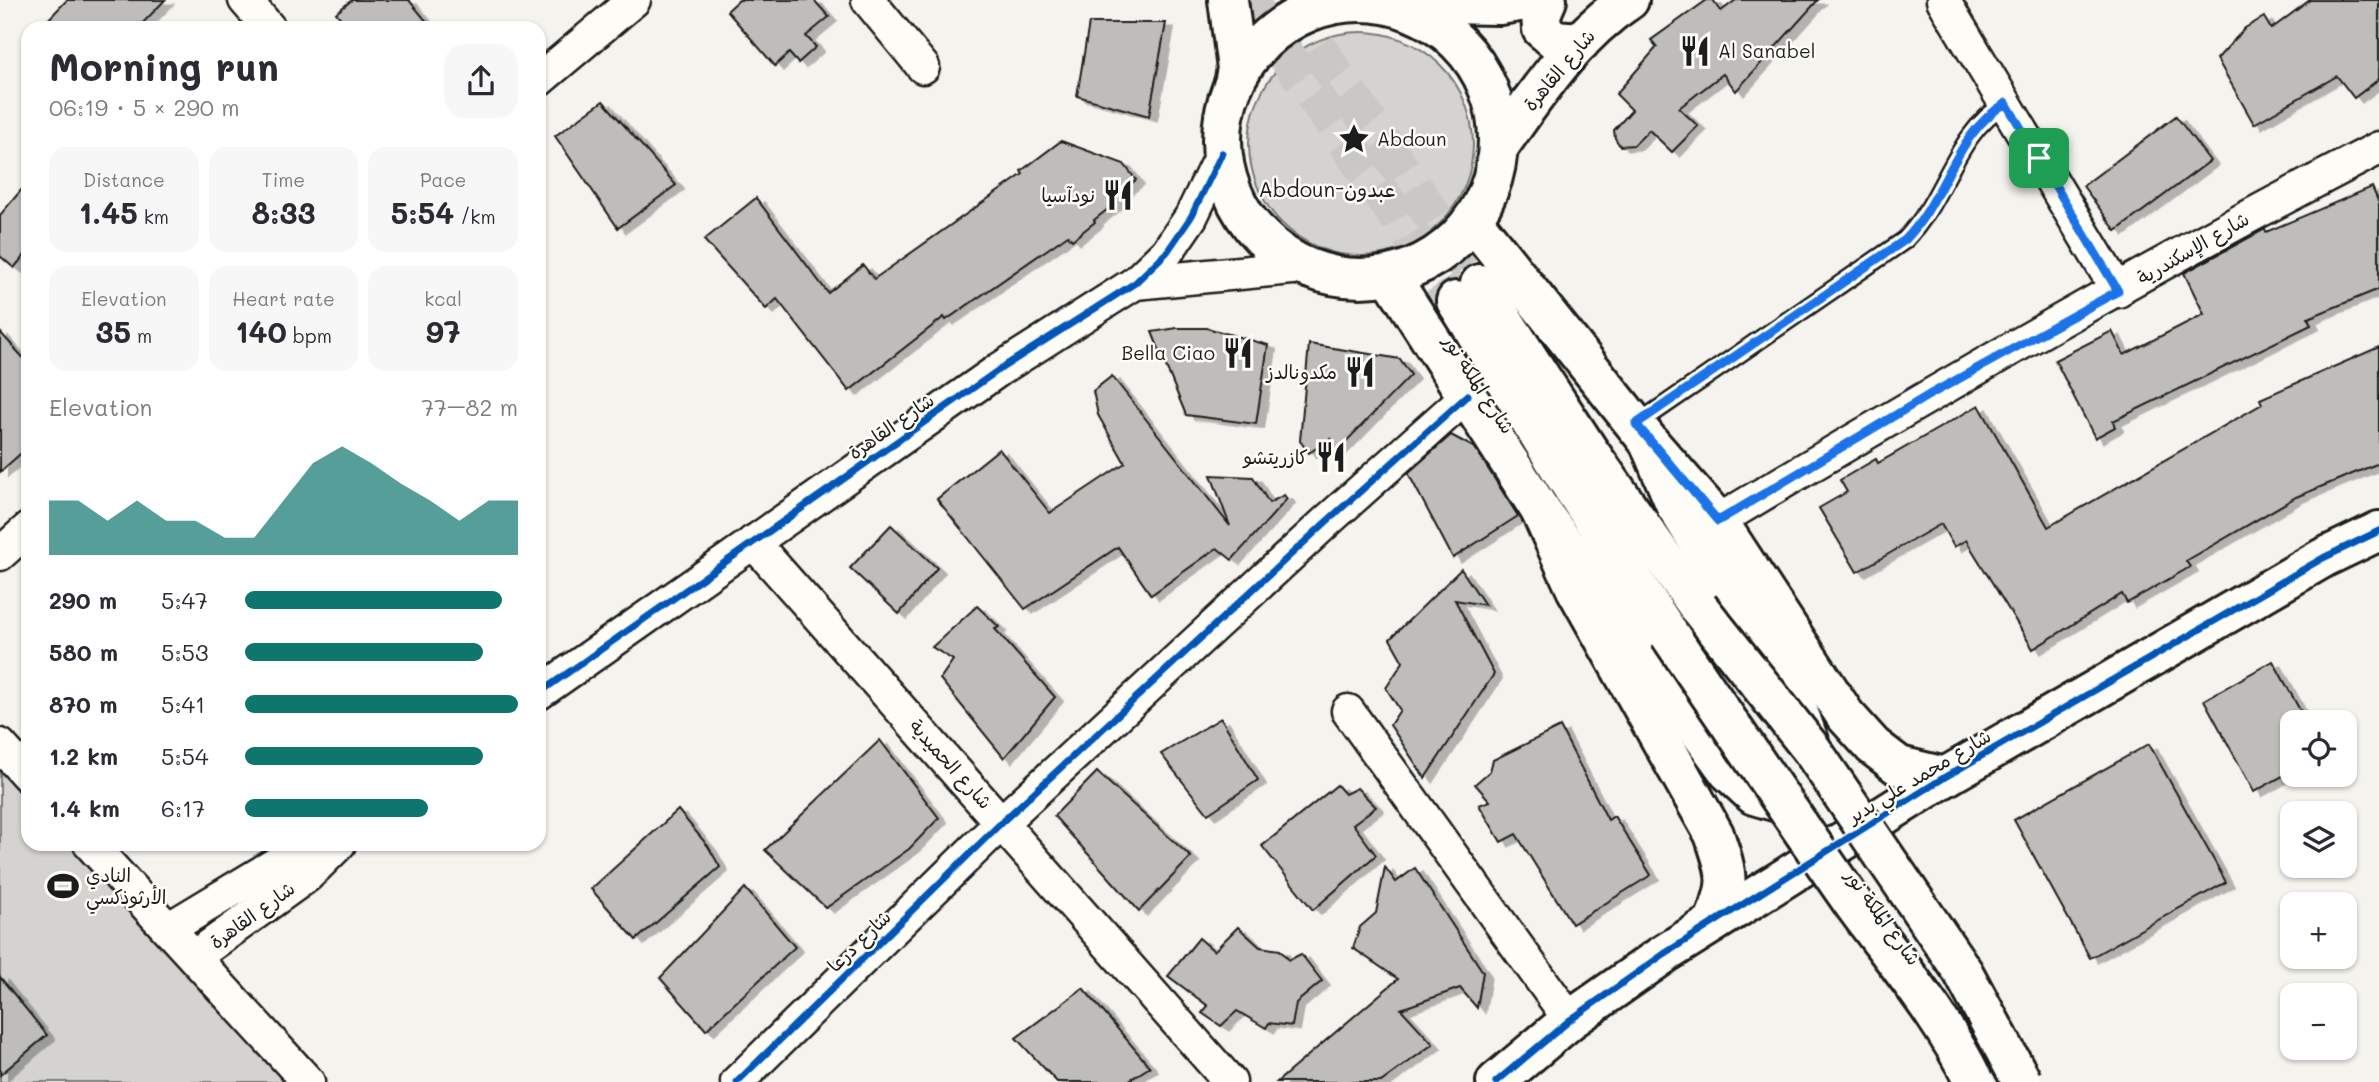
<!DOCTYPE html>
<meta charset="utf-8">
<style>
body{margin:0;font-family:Mali,"Playpen Sans Arabic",sans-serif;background:#f7f7f7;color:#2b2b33;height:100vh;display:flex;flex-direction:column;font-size:26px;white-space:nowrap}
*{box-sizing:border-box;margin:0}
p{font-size:23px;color:#7c7c81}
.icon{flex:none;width:38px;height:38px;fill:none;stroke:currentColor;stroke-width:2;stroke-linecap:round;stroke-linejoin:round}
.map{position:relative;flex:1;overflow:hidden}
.panel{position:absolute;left:21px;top:21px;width:525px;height:830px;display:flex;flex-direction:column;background:#fff;border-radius:21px;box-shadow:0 2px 5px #0004}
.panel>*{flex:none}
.fabs{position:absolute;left:2280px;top:710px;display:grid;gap:14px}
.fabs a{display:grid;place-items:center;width:77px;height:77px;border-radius:14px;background:#fff;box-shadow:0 2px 5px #0004;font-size:35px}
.pin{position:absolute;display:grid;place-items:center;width:60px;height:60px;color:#fff;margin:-30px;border-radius:14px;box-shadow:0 4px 10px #0006}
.round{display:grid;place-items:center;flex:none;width:74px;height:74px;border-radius:21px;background:#f7f7f7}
.head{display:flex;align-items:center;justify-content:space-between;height:119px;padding:0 28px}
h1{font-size:38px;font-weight:700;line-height:52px}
.figures{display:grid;grid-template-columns:repeat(3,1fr);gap:10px;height:119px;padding:7px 28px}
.figures div{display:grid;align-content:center;border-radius:18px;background:#f7f7f7;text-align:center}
.figures b{font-size:30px;font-weight:700}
.figures small{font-size:19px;font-weight:400}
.figures p{font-size:19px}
.chart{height:196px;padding:14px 28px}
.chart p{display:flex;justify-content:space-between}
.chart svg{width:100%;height:126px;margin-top:7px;fill:#0f766e;opacity:.7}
ul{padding:0 28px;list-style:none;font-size:23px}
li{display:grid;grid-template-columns:112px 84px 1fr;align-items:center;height:52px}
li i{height:18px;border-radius:9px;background:#0f766e}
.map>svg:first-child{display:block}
.green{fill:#d4d3cf;stroke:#787876;stroke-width:2}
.building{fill:#bebdba;stroke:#1c1c1c;stroke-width:2;filter:url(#shadow)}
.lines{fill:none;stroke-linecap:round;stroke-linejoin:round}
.highway-tunnel{stroke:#c9c8c4;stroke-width:38;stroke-dasharray:38 19;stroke-linecap:butt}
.lane-casing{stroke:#1c1c1c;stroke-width:21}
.street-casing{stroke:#1c1c1c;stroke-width:37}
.secondary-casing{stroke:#1c1c1c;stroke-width:44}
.highway-casing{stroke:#1c1c1c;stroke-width:44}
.lane{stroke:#fdfcf7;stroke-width:16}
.street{stroke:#fdfcf7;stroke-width:32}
.secondary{stroke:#fdfcf7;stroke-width:38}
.highway{stroke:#fdfcf7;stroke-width:38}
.highway-bridge-casing{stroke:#1c1c1c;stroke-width:44;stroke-linecap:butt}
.highway-bridge{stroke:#fdfcf7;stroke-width:38}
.cycleway-casing{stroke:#fdfcf7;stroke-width:11}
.cycleway{stroke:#0057b8;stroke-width:7}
.route-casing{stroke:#fff;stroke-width:14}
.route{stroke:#1a73e8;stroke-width:9}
.labels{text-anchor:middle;stroke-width:5;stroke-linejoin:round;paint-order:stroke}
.poi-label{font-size:19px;fill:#1c1c1c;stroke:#fdfcf7;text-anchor:end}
.street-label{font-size:19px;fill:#1c1c1c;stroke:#fdfcf7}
.neighbourhood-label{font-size:21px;fill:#1c1c1c;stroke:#fdfcf7}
</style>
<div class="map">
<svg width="2379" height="1082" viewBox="0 0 2379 1082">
<defs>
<filter id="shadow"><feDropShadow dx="8" dy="4.5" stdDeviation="0" flood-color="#0004"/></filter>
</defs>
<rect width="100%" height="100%" fill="#f4f3ee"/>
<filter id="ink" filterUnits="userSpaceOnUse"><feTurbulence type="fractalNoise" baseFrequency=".0143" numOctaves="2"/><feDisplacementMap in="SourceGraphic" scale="14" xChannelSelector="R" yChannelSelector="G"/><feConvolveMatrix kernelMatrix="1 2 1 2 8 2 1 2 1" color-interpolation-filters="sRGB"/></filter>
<g filter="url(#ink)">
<g class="green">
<circle cx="1361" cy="144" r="112"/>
<path d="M0,752L28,782V844H86L304,1082H0Z"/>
</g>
<g class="building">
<path d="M67,0H165L138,28H40Z"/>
<path d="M352,0H409L432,28H349L336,13Z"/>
<path d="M739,0H814L829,17L806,36L816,47L798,63L789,53L775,66L727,11Z"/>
<path d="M1707,0H1713L1721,11L1736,0H1818L1736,91L1723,74L1679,108L1698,126L1672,152L1649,130L1634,145L1620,146L1615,138L1614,130L1632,110L1616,94L1657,47L1651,40Z"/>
<path d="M2310,0H2379V79L2354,98L2337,76L2254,124L2217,59L2245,28L2264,17L2271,29Z"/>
<path d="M1089,23H1166L1149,116L1077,96Z"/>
<path d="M603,101L676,185L618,228L555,136Z"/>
<path d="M2176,116L2210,161L2116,231L2083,186Z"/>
<path d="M1061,141L1124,164L1136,180L1114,197L1117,202L1094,220L1095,222L1072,240L1068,235L946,320L944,317L849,391L777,299L766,309L704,240L756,198L828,293L863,265L874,279L1023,174L1021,171Z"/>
<path d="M28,182V251L14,268L0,256V215Z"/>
<path d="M2372,187L2379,203V289L2308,318L2311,325L2113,421L2115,427L2095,438L2055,360L2112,331L2124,355L2204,314L2184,273L2265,229L2266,232Z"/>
<path d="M1177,328H1207L1268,345L1256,424L1186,415L1152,332Z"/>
<path d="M0,332L28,363V447L0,472Z"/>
<path d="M1309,344L1400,359L1411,375L1331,457L1330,439L1309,453L1300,441Z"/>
<path d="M2379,347V463L2296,497L2186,561L2190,567L2127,603L2122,594L2033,649L1966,540L1954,547L1941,524L1857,572L1819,508L1847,492L1840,480L1876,459L1878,463L1979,405L2048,527L2262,404L2260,399Z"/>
<path d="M1112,376L1230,526L1211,475L1253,477L1269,503L1284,495L1287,499L1232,560L1217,548L1151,595L1118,547L1025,609L937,499L999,449L1050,513L1125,463L1098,415L1093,391Z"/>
<path d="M1451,435L1475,448L1518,516L1453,558L1408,473Z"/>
<path d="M891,525L937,568L899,614L850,568Z"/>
<path d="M1461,569L1485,605L1455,600L1494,674L1425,778L1390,725L1400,710L1386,688L1403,662L1390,639Z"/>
<path d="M977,606L999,627L995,629L1055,697L1004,758L940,679L953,660L932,647Z"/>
<path d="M2273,661L2307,723H2292V771L2254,792L2204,700Z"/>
<path d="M1221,718L1258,780L1208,814L1161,754Z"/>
<path d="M1560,727L1608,820L1614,816L1651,875L1572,924L1516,834L1501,842L1479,805L1490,801L1475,784L1490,771L1493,760Z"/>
<path d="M880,740L939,818L909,849L826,908L765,850Z"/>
<path d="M2149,744L2226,882L2090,958L2014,820Z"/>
<path d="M1097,772L1191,857L1139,911L1054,816Z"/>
<path d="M1337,785L1345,794L1357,788L1376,807L1353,824L1376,855L1313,910L1262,846Z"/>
<path d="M678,810L708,846L720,867L636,940L591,889Z"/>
<path d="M1385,867L1396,882L1415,868L1483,972L1477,1008L1460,988L1401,1009L1433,1044L1381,1082H1277L1398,979L1353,948L1360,927L1376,913Z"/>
<path d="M745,888L795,947L706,1030L660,978Z"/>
<path d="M1238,927L1260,947L1280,950L1289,960L1301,954L1322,981L1296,1003L1292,1026L1269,1023L1266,1028L1237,1011L1221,1026L1202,1013L1208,1006L1168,976L1199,938L1214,951Z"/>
<path d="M0,977L47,1035L0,1075Z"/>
<path d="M1083,988L1150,1067L1126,1082H1057L1016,1038Z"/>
</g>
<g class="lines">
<g class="highway-tunnel">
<path d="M1248,0L1456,301"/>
<path d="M1284,0L1480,284"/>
</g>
<defs>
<path id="lane" d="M1637,424L1905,240C1946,198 1954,134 2006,103"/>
<g id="street">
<path d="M245,0L269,28"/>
<path d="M868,0L923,67"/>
<path d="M1943,0L2118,291"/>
<path d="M539,80L634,0"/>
<path d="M1135,283L1303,267"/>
<path d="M1718,521C1935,391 2154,264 2379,148"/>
<path d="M753,542L1230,1082"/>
<path d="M0,554L28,529"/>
<path d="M539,693L1000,369L1135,283L1167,252L1191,217L1222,153"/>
<path d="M1348,711L1570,1020"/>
<path d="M0,745L28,776"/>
<path d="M90,844L308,1082"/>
<path d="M168,929L309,844"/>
<path d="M194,957L307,876L339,844"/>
<path d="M737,1082L1002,822L1326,522L1468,395"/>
</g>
<g id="secondary">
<path d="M1547,0L1541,14L1542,29L1555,40L1580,42"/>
<path d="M1382,3L1500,5L1533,0"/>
<path d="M1498,148C1536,95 1573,37 1629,0"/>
<path d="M1473,221L1649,442L1718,521L1845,715L1873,746L1899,766L1945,777"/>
<path d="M1390,276L1540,510L1576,589L1714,834C1728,875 1731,883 1713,923"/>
<path d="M1496,1082L1570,1020L1664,954L1945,777L2323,558L2379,531"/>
</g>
<g id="highway">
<path d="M1228,0L1237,69L1234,84"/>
<circle cx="1360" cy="140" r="138"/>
<path d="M1480,284L1590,453L1699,608"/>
<path d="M1456,301L1564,475L1669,634"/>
<path d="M1649,442L1676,506L1790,689L1809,741"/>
<path d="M1540,510L1728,771L1754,795L1784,804"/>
</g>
</defs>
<use href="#lane" class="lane-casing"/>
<use href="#street" class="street-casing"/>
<use href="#secondary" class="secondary-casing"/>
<use href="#highway" class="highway-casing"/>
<use href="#lane" class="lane"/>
<use href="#street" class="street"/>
<use href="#secondary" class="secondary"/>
<use href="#highway" class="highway"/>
<defs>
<g id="highway-bridge">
<path d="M1699,608L1812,750L1963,972L2022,1082"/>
<path d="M1669,634C1729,723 1790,813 1852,902C1894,960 1943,1017 1974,1082"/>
</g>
</defs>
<use href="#highway-bridge" class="highway-bridge-casing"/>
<use href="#highway-bridge" class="highway-bridge"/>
<defs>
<g id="cycleway">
<path d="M539,693L1000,369L1135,283L1167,252L1191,217L1222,153"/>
<path d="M737,1082L1002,822L1326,522L1468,395"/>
<path d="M1496,1082L1570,1020L1664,954L1945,777L2323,558L2379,531"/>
</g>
</defs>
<use href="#cycleway" class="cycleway-casing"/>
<use href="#cycleway" class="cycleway"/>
</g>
</g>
<g class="lines" filter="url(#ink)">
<defs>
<path id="route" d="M2006,103L2118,291L1929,395L1718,521L1636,424L1905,240C1946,198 1954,134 2006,103Z"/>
</defs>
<use href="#route" class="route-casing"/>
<use href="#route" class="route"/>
</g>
<defs>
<symbol id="restaurant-bare" viewBox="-9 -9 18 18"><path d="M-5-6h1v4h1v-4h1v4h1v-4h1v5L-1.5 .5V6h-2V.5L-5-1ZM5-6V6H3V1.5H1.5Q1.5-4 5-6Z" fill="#1c1c1c" stroke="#fdfcf7" stroke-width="2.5" paint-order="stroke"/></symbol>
<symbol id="sight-bare" viewBox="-9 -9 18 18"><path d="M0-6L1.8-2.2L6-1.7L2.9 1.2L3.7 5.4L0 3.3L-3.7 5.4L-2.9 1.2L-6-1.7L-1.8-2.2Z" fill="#1c1c1c" stroke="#fdfcf7" stroke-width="2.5" paint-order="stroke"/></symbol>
<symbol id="stadium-bare" viewBox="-9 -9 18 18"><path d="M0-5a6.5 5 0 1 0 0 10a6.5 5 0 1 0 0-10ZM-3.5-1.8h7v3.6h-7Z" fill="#1c1c1c" stroke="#fdfcf7" stroke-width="2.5" paint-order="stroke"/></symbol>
</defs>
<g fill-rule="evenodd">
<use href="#restaurant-bare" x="1673" y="29" width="44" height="44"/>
<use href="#sight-bare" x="1332" y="117" width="44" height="44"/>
<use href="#restaurant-bare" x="1096" y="173" width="44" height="44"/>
<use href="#restaurant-bare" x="1216" y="331" width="44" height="44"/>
<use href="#restaurant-bare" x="1338" y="350" width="44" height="44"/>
<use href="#restaurant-bare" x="1309" y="435" width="44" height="44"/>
<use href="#stadium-bare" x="41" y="864" width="44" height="44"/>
</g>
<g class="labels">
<g class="poi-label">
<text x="1718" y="58" text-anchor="start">Al Sanabel</text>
<text x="1377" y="146" text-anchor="start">Abdoun</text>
<text x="1095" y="202">نودآسيا</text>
<text x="1215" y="360">Bella Ciao</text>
<text x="1337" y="379">مكدونالدز</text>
<text x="1308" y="464">كازريتشو</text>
<text x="86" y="882" text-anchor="start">النادي<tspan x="86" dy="22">الأرثوذكسي</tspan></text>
</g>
<g class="street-label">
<text transform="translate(1559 70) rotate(-50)" y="7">شارع القاهرة</text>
<text transform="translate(2193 248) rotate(-30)" y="7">شارع الإسكندرية</text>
<text transform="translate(1479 384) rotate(57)" y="7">شارع الملكة نور</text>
<text transform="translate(891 426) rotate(-35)" y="7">شارع القاهرة</text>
<text transform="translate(951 764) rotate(48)" y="7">شارع الحميدية</text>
<text transform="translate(1919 776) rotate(-31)" y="7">شارع محمد علي بدير</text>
<text transform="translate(252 915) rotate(-36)" y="7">شارع القاهرة</text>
<text transform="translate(1883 917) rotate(54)" y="7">شارع الملكة نور</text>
<text transform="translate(859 941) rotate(-44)" y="7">شارع درعا</text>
</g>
<g class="neighbourhood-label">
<text x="1327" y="197">Abdoun-عبدون</text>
</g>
</g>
</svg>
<div class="fabs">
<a><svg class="icon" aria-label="locate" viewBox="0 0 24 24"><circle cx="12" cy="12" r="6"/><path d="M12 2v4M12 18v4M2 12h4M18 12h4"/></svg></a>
<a><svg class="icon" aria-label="layers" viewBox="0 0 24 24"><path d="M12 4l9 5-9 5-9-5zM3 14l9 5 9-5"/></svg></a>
<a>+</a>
<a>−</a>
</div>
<div class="pin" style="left:2039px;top:158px;background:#1e9e55"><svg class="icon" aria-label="arrive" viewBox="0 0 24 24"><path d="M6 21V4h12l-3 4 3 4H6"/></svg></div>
<section class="panel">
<div class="head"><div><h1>Morning run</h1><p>06:19 · 5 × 290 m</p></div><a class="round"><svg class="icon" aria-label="share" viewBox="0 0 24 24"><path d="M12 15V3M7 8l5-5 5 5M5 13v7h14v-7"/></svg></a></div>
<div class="figures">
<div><p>Distance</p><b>1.45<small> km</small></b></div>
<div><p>Time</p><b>8:33</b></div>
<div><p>Pace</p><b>5:54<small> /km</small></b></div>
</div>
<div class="figures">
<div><p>Elevation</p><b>35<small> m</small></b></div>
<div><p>Heart rate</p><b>140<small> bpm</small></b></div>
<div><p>kcal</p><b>97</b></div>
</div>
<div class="chart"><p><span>Elevation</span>77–82 m</p>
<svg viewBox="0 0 160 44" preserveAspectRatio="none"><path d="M0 44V25L10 25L20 32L30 25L40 32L50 32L60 38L70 38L80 25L90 12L100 6L110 12L120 19L130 25L140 32L150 25L160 25V44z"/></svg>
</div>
<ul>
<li><b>290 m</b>5:47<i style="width:94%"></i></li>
<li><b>580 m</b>5:53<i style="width:87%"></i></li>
<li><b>870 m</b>5:41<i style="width:100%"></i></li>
<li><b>1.2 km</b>5:54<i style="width:87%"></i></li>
<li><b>1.4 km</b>6:17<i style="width:67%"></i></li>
</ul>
</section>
</div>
